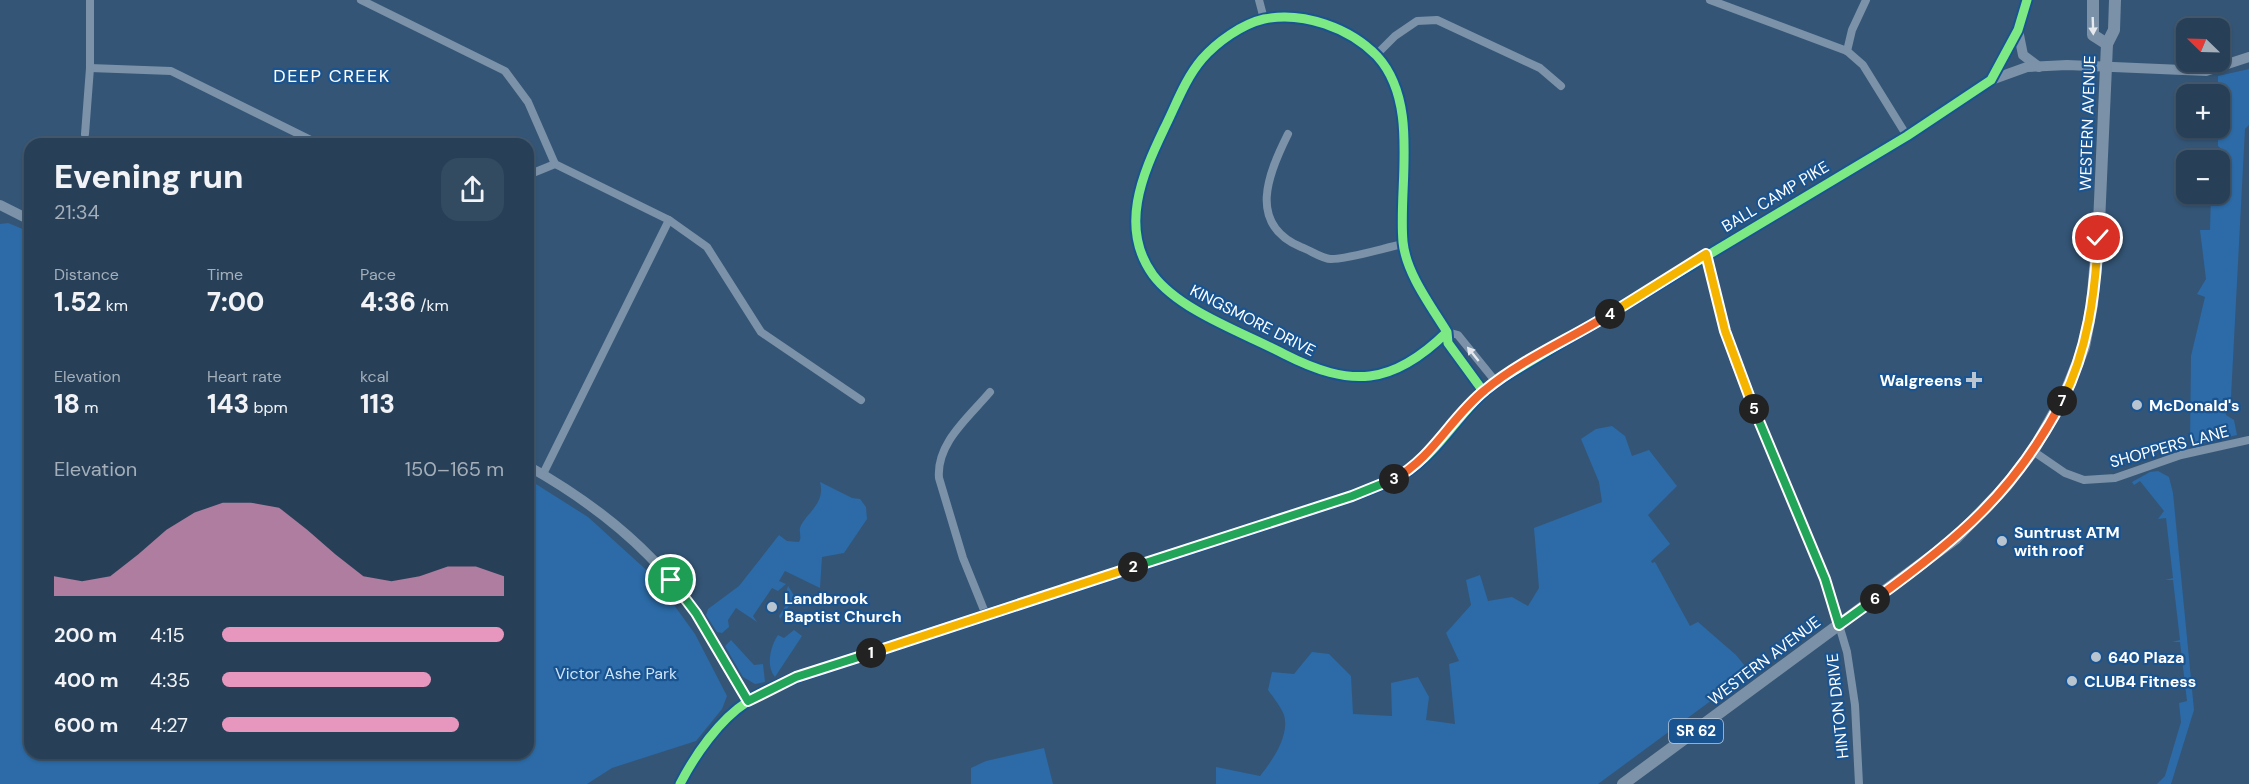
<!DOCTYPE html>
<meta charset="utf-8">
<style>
body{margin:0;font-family:"DM Sans",sans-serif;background:#334b61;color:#f1f3f6;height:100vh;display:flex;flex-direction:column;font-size:22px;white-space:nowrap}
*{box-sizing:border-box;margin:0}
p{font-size:20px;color:#a4afba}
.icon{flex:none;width:33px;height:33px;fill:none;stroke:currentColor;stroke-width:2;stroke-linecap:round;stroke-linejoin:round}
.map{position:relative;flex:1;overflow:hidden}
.sheet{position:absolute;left:24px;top:138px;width:510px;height:621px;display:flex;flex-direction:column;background:#274058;border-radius:18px;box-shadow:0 2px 4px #0004,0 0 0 2px #43596e}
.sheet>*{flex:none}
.needle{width:39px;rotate:293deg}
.controls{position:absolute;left:2176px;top:18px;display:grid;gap:12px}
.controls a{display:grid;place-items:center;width:54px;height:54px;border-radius:12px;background:#274058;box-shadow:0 2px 4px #0004,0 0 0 2px #43596e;font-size:30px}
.pin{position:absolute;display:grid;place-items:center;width:51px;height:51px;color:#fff;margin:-26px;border:3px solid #fff;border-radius:50%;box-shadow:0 2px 6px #0007}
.km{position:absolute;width:30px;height:30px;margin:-15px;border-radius:50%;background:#222;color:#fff;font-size:16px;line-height:30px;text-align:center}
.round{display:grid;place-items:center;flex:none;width:63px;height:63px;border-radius:18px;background:#334b61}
.head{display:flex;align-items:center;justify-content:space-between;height:102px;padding:0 30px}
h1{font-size:33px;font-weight:800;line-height:45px}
.figures{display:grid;grid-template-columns:repeat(3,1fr);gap:9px;height:102px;padding:6px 30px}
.figures div{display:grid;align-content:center}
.figures b{font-size:26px;font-weight:800}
.figures small{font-size:16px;font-weight:400}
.figures p{font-size:16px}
.chart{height:168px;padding:12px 30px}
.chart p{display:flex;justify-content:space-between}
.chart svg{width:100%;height:108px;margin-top:6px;fill:#e797bd;opacity:.7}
ul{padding:0 30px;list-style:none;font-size:20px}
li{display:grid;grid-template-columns:96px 72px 1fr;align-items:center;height:45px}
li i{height:15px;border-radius:8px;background:#e797bd}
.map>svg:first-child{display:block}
.green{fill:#2c6ba7}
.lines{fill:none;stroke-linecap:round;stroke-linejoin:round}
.minor{stroke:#7b92a9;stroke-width:8}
.tertiary{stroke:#7b92a9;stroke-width:10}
.primary{stroke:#7b91a7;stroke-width:12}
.cycleway-casing{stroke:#195491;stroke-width:13}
.cycleway{stroke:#7ce984;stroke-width:9}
.oneway{fill:#e5e9ed}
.oneway2{fill:#e5e9ee}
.split-1-casing{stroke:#fff;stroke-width:12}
.split-2-casing{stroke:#fff;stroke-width:12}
.split-3-casing{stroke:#fff;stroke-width:12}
.split-4-casing{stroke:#fff;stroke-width:12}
.split-5-casing{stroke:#fff;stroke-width:12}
.split-6-casing{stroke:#fff;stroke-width:12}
.split-7-casing{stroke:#fff;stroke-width:12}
.split-8-casing{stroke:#fff;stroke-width:12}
.split-1{stroke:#22a559;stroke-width:8}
.split-2{stroke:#f5b400;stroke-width:8}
.split-3{stroke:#22a559;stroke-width:8}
.split-4{stroke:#f0652b;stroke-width:8}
.split-5{stroke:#f5b400;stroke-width:8}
.split-6{stroke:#22a559;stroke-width:8}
.split-7{stroke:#f0652b;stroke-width:8}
.split-8{stroke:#f5b400;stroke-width:8}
.poi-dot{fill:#b8c4cf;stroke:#195491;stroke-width:2}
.labels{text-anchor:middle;stroke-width:4.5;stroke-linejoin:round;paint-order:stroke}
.shield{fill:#195491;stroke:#baccde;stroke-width:1.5}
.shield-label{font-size:15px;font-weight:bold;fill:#fff}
.street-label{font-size:16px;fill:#fff;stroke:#195491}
.poi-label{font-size:16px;font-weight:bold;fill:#fff;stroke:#195491;text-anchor:start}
.park-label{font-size:16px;fill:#cee5fb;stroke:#195491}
.neighbourhood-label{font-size:18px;letter-spacing:1.5px;fill:#fff;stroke:#195491}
</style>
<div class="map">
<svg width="2249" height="784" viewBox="0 0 2249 784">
<rect width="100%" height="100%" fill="#345576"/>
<g class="green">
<path d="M2249,69V125L2245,129L2231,397L2225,404L2226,415L2234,420L2237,435L2190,446L2191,356L2205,297L2197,294L2206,279L2200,230H2210L2211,194H2220V177L2224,176L2228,155L2218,146V76Z"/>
<path d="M8,223L30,232V753H528V479L588,517L653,576L695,634L727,696L722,709L696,741L612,768L587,784H0V224Z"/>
<path d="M1612,426L1625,436L1632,456L1649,450L1677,486L1648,515L1670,544L1651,561L1652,563L1655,562L1690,626L1698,622L1736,655L1750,672L1598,784H1216V767L1260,776C1272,761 1290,736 1284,715C1281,707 1273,697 1268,690L1272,672L1294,674L1312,652L1329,654L1351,676L1353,714L1392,716L1391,683L1418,677L1429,697L1426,720L1455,724L1449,664L1459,661L1446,633L1471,605L1466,580L1480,575L1488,601L1512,597L1528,606L1539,588L1534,528L1602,502L1599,482L1581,439L1596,429Z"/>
<path d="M2158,471L2169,477L2173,493L2194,710L2171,784H2157L2165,776L2181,722L2179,703L2187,701L2180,642H2172L2180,640L2173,580H2165L2173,578L2166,518L2158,519L2164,511L2140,481L2134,485L2132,482L2150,472Z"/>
<path d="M820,482L852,498L860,499L866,507L867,519L844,553L822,557L820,588L785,571L779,581L786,584L778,591L772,588L753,616L757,622L736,608L728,620L729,627L722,633L717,632L706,615L708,609L739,586L779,535L787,541L799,542C802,537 799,533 800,528C805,513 826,505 820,482Z"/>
<path d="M788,586L795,597L780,619L779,616L790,599L785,596Z"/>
<path d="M794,630L802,636L775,677C766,666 770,647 778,635L784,638Z"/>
<path d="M731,640L754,665L763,664L765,682L755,684L743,677L725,646Z"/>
<path d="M1044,748L1053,784H971V768L986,761Z"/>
</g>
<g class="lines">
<g class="minor">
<path d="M361,0L505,71L528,102L555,164L669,220L707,247L761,332L861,400"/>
<path d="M1259,0L1264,19"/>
<path d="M1710,0L1847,51L1863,65L1907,136"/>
<path d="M1847,51L1852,30L1866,0"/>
<path d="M1376,55L1395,36L1417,21L1437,20L1540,68L1561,86"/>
<path d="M90,68L171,71L319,144"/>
<path d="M1991,80L2018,30L2027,0"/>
<path d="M85,134L90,68V0"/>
<path d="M1288,134C1268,174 1247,224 1301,247C1310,250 1322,259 1331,259C1349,259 1384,248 1403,244"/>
<path d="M528,175L555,164"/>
<path d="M1706,254L1734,361L1822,573L1839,625L1847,652L1855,705L1859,784"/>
<path d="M1447,332C1392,386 1351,388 1284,354C1244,333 1180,311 1153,275C1119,228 1142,175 1164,129C1176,105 1185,79 1202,59C1217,42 1242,24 1264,19C1303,11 1350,28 1377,56C1420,103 1398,184 1403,242C1406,273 1431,306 1447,332L1448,343L1483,391"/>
<path d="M1447,332L1458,335L1496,382"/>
<path d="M2033,451L2065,473L2084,480L2115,478L2181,455L2249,440"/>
<path d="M543,474L669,220"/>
<path d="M986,615L963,558L939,478C936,443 969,417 990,392"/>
</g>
<g class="tertiary">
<path d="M2018,30L2023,55L2039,67"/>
<path d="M0,205L30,220"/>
<path d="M528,466C594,503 654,550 696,613C715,642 729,673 748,701"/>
<path d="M680,784C695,755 719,720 747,702C761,691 780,685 797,677L1382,485C1391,480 1403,476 1411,469C1443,443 1463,406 1496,382L1907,136L1991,80L2027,67L2067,65L2206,71L2249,57"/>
</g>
<g class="primary">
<path d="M2093,0V35L2107,44"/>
<path d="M1623,784L1955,539L2006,486L2033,451L2065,394L2084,347L2092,305L2099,223L2107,44L2114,30L2115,0"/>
</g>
<defs>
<g id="cycleway">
<path d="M1447,332C1392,386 1351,388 1284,354C1244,333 1180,311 1153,275C1119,228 1142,175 1164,129C1176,105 1185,79 1202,59C1217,42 1242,24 1264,19C1303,11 1350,28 1377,56C1420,103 1398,184 1403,242C1406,273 1431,306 1447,332L1448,343L1483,391"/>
<path d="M680,784C695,755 719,720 747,702C761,691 780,685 797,677L1352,496C1371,489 1390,482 1408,471C1441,450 1462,407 1496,382L1907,136L1991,80L2018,30L2027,0"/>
</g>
</defs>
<use href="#cycleway" class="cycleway-casing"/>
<use href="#cycleway" class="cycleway"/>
</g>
<defs><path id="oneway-solid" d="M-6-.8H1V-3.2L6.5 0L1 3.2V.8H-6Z" transform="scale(1.5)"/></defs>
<use class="oneway" href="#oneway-solid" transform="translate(2093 26) rotate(88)"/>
<use class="oneway2" href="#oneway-solid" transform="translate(1473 354) rotate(-129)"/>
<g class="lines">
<defs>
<path id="split-1" d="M671,580L696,613L748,701L796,677L871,653"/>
<path id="split-2" d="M871,653L1133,567"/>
<path id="split-3" d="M1133,567L1352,496L1394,479"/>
<path id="split-4" d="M1394,479C1433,458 1451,417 1485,390C1521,360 1570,339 1610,314"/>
<path id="split-5" d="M1610,314L1706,254L1725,331L1754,409"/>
<path id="split-6" d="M1754,409L1825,579L1839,625L1875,599"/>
<path id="split-7" d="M1875,599C1957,540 2014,493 2062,401"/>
<path id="split-8" d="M2062,401C2088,350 2095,294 2098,238"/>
</defs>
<use href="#split-1" class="split-1-casing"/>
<use href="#split-2" class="split-2-casing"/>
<use href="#split-3" class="split-3-casing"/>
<use href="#split-4" class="split-4-casing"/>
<use href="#split-5" class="split-5-casing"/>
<use href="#split-6" class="split-6-casing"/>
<use href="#split-7" class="split-7-casing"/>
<use href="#split-8" class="split-8-casing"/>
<use href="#split-1" class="split-1"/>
<use href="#split-2" class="split-2"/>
<use href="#split-3" class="split-3"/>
<use href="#split-4" class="split-4"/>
<use href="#split-5" class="split-5"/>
<use href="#split-6" class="split-6"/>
<use href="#split-7" class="split-7"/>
<use href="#split-8" class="split-8"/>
</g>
<g class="poi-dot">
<path d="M1971 371h6v6h6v6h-6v6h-6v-6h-6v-6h6z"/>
<circle cx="2137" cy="405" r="6"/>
<circle cx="2002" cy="541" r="6"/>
<circle cx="772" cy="607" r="6"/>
<circle cx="2096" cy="657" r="6"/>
<circle cx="2072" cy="681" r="6"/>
</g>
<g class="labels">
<rect class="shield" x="1669" y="719" width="54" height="24" rx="4.5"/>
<g class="shield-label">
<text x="1696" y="736">SR 62</text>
</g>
<g class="street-label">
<text transform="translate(2087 123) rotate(-88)" y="6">WESTERN AVENUE</text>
<text transform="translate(1775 196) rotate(-31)" y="6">BALL CAMP PIKE</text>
<text transform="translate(1253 320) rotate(27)" y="6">KINGSMORE DRIVE</text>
<text transform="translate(2169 446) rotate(-15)" y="6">SHOPPERS LANE</text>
<text transform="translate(1764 660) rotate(-37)" y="6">WESTERN AVENUE</text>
<text transform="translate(1837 706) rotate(-96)" y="6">HINTON DRIVE</text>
</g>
<g class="poi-label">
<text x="1962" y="386" text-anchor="end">Walgreens</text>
<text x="2149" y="411">McDonald's</text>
<text x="2014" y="538">Suntrust ATM<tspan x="2014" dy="18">with roof</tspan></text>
<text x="784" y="604">Landbrook<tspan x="784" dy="18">Baptist Church</tspan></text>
<text x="2108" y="663">640 Plaza</text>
<text x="2084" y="687">CLUB4 Fitness</text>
</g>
<g class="park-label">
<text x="616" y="679">Victor Ashe Park</text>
</g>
<g class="neighbourhood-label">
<text x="332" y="82">DEEP CREEK</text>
</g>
</g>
</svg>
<div class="controls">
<a><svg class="needle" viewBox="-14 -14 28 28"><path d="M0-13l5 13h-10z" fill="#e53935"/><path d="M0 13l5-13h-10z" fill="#a4afba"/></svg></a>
<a>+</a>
<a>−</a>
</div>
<div class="pin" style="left:671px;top:580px;background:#1e9e55"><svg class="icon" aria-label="arrive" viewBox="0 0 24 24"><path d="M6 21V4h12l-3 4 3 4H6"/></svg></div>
<div class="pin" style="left:2098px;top:238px;background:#d93025"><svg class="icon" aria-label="check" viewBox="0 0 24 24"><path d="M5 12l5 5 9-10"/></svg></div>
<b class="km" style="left:871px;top:653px">1</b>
<b class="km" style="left:1133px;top:567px">2</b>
<b class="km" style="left:1394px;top:479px">3</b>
<b class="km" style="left:1610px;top:314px">4</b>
<b class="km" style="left:1754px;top:409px">5</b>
<b class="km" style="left:1875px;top:599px">6</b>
<b class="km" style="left:2062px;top:401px">7</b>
<section class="sheet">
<div class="head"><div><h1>Evening run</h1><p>21:34</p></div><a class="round"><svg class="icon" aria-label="share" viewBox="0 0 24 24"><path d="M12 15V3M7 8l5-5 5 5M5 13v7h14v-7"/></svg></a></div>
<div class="figures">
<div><p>Distance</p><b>1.52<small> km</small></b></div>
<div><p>Time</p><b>7:00</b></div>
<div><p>Pace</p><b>4:36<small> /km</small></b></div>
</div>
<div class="figures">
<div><p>Elevation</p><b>18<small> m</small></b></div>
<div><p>Heart rate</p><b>143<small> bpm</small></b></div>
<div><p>kcal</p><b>113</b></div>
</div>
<div class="chart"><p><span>Elevation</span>150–165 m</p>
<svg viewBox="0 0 160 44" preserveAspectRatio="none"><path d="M0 44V36L10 38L20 36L30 27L40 17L50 10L60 6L70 6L80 8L90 17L100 27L110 36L120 38L130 36L140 32L150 32L160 36V44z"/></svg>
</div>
<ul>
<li><b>200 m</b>4:15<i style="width:100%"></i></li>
<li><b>400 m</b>4:35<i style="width:74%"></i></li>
<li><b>600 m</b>4:27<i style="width:84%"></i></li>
</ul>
</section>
</div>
